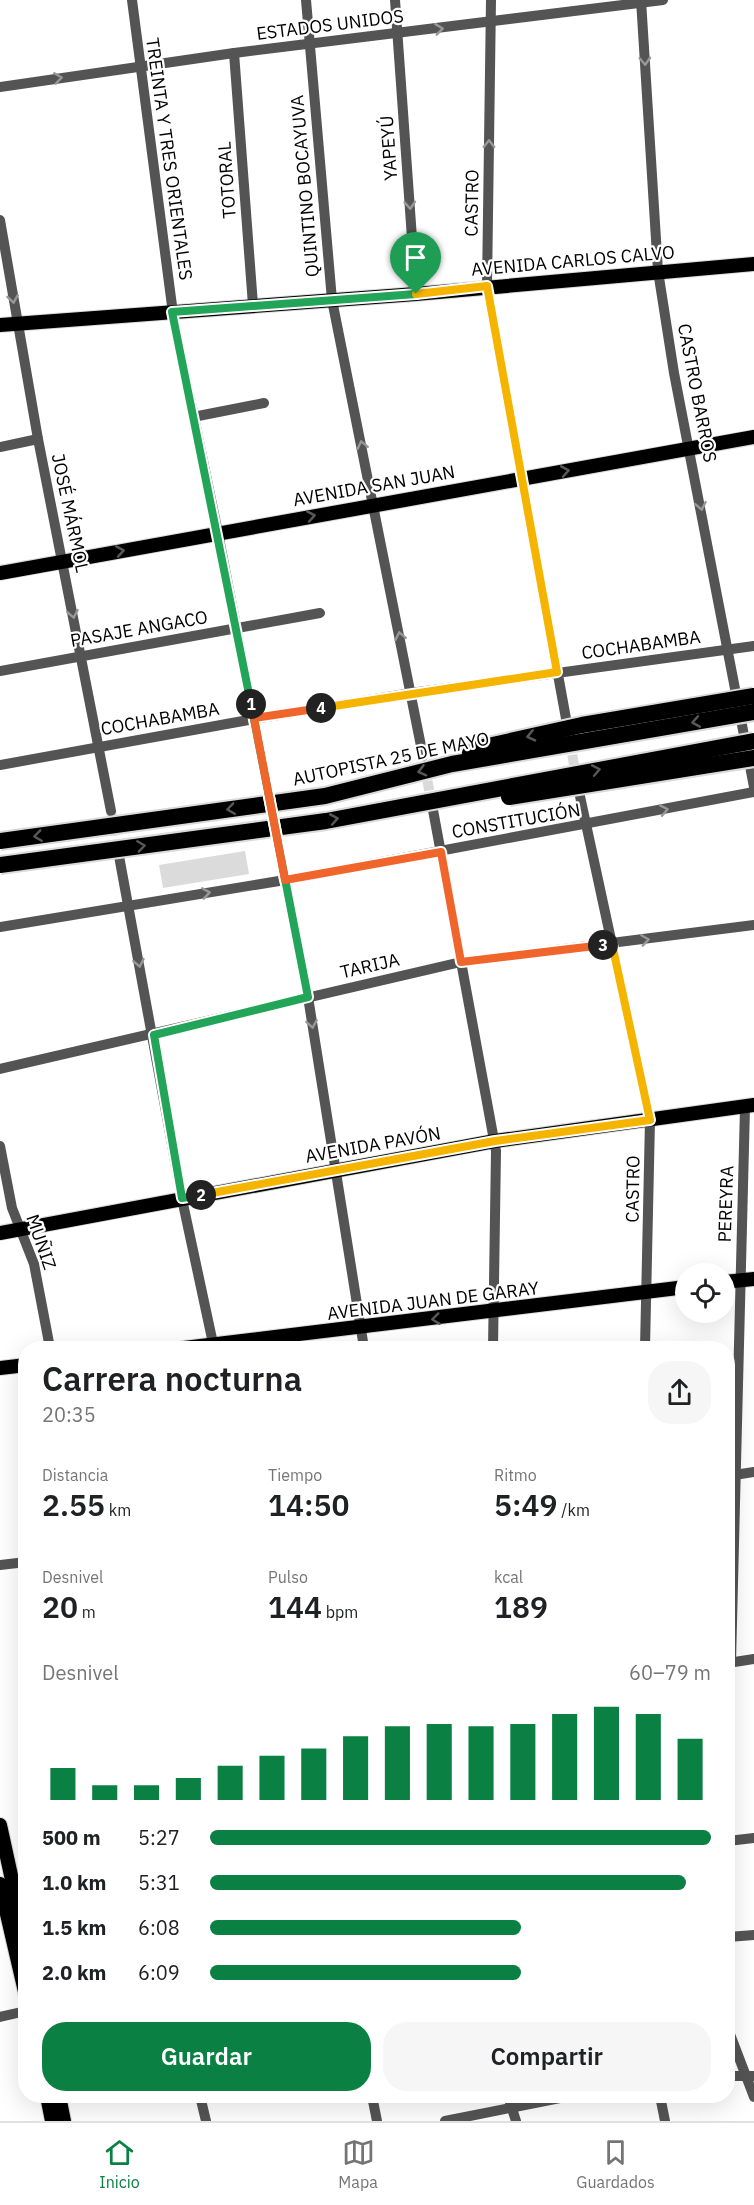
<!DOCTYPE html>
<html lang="es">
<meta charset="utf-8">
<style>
body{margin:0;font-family:"IBM Plex Sans",sans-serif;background:#f6f6f6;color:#202124;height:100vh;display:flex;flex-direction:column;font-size:22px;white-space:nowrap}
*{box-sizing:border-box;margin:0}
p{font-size:20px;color:#757577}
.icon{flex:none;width:33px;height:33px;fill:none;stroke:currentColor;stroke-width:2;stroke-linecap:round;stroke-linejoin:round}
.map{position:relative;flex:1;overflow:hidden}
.side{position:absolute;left:18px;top:1341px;width:717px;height:762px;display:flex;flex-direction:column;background:#fff;border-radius:24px;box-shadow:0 6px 24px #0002}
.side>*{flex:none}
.tools{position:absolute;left:675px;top:1263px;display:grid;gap:12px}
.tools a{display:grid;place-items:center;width:60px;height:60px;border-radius:50%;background:#fff;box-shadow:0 6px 24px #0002;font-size:30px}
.pin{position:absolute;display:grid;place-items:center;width:51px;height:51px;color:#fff;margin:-62px -26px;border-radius:50% 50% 50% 0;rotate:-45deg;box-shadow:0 0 6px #0007}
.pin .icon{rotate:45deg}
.km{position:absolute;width:30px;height:30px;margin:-15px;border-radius:50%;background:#222;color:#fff;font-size:16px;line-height:30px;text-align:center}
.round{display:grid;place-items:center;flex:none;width:63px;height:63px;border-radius:24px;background:#f6f6f6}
.headline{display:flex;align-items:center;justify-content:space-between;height:102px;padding:0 24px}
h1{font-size:33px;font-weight:600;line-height:45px}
.stats{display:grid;grid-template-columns:repeat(3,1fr);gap:9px;height:102px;padding:6px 24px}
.stats div{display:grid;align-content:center}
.stats b{font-size:30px;font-weight:600}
.stats small{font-size:16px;font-weight:400}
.stats p{font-size:16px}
.chart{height:168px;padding:12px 24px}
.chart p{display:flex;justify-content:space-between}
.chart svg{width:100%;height:108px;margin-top:6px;stroke:#0b8043;stroke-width:6}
.cta{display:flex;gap:12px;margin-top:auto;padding:12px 24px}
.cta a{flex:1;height:69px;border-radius:24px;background:#0b8043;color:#fff;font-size:24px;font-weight:600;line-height:69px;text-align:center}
.cta a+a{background:#f6f6f6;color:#202124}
ul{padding:0 24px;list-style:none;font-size:20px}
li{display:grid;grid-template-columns:96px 72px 1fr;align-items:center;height:45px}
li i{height:15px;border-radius:8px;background:#0b8043}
.menu{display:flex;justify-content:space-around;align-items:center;height:84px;border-top:2px solid #e0e0e0;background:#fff;font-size:16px;color:#757577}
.menu a{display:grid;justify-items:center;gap:3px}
.menu .on{color:#0b8043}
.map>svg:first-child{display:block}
.green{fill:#dbdbdb}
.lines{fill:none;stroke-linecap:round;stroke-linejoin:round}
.minor-tunnel{stroke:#d9d9d9;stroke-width:10;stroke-dasharray:10 5;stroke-linecap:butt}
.major-casing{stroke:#dbdbdb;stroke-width:16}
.minor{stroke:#545454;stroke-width:10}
.major{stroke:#000;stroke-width:14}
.highway-bridge-casing{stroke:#dbdbdb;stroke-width:20;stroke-linecap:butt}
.highway-bridge{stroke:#000;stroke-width:16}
.oneway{stroke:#989898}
.oneway2{stroke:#595959}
.split-1-casing{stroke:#fff;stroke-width:12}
.split-2-casing{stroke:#fff;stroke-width:12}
.split-3-casing{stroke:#fff;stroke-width:12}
.split-4-casing{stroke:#fff;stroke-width:12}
.split-5-casing{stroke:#fff;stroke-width:12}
.split-1{stroke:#22a559;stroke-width:8}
.split-2{stroke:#22a559;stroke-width:8}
.split-3{stroke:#f5b400;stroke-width:8}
.split-4{stroke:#f0652b;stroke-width:8}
.split-5{stroke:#f5b400;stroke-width:8}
.labels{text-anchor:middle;stroke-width:4.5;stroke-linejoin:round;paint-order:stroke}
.street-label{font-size:18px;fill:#000;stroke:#fff}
</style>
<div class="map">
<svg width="754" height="2121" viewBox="0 0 754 2121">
<rect width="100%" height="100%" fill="#fff"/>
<path class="green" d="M245,851L249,874L163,888L159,865Z"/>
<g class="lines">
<g class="minor-tunnel">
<path d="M570,740L576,778"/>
<path d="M425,766L432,807"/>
<path d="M111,811L119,855"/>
</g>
<defs>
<g id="major">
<path d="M0,325L416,294L754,264"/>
<path d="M0,573L754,437"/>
<path d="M0,1233L495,1141L754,1105"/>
<path d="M724,1282L754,1279"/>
<path d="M184,1348L686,1287"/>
<path d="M0,1368L26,1365"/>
<path d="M0,1825L26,1944"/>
<path d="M0,1884L26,1996"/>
<path d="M47,2096L52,2121"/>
<path d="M59,2096L64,2121"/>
</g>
</defs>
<use href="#major" class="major-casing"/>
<g class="minor">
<path d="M132,0L174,321L218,533L308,997L364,1348"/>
<path d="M306,0L332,300L423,756"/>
<path d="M395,0L416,294"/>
<path d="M491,0L487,286L567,724"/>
<path d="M641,0L658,271L674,373L754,787"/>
<path d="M234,53L253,305"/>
<path d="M0,87L234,53L663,0"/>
<path d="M0,220L38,439L111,811"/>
<path d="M193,417L264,403"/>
<path d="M0,447L38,439"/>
<path d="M0,671L320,613"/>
<path d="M0,765L254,719L411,693L754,646"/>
<path d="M578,787L650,1120L645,1348"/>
<path d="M433,810L496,1151L493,1348"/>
<path d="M119,856L182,1199L214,1348"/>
<path d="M0,927L285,880L754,792"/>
<path d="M0,1069L461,962L754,925"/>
<path d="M0,1146L12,1208L34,1264L50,1348"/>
<path d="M728,1476L754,1472"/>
<path d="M0,1565L26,1562"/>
<path d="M731,1662L745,1107"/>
<path d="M728,1663L754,1659"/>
<path d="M728,1841L754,1838"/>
<path d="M728,1937L754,1935"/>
<path d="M0,2017L26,2011"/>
<path d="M728,2029L754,2097"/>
<path d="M728,2076H754"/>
<path d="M200,2096L206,2121"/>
<path d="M372,2096L377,2121"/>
<path d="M508,2096L516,2121"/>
<path d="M660,2096L665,2121"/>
<path d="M445,2121L570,2096"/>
</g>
<use href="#major" class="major"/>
<defs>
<g id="highway-bridge">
<path d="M470,753L479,748L582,725L754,696"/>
<path d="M509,797L754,758"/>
<path d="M0,841L325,796L452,764L754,712"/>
<path d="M0,865L326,821L754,741"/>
</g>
</defs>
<use href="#highway-bridge" class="highway-bridge-casing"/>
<use href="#highway-bridge" class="highway-bridge"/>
</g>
<defs><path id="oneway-chevron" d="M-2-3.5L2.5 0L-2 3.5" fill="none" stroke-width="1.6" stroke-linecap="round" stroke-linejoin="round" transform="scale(1.5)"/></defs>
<g class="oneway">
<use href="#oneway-chevron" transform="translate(439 29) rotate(-7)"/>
<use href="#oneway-chevron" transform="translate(645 61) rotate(87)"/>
<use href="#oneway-chevron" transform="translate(58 78) rotate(-8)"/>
<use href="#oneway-chevron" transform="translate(489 144) rotate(-89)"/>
<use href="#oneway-chevron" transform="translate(410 205) rotate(86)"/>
<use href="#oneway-chevron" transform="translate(13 299) rotate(81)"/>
<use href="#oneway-chevron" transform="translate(362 445) rotate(-102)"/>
<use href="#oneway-chevron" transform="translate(701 506) rotate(79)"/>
<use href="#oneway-chevron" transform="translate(73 614) rotate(79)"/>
<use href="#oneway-chevron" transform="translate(400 636) rotate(-101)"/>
<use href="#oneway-chevron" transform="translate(664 810) rotate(-11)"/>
<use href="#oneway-chevron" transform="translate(206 893) rotate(-9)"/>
<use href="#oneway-chevron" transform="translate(645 940) rotate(-8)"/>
<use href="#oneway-chevron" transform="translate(139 963) rotate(79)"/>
<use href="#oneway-chevron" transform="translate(312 1024) rotate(81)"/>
</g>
<g class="oneway2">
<use href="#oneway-chevron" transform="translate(565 471) rotate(-10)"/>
<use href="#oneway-chevron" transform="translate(311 516) rotate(-10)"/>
<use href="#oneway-chevron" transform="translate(120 551) rotate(-10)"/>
<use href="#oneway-chevron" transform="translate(696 722) rotate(170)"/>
<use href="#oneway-chevron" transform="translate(531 736) rotate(167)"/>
<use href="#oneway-chevron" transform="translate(596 770) rotate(-11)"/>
<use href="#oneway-chevron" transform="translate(422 771) rotate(166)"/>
<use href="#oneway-chevron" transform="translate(231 809) rotate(172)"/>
<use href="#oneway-chevron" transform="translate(334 819) rotate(-10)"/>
<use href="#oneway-chevron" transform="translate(38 836) rotate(172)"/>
<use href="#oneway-chevron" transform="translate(141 846) rotate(-8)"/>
<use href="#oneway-chevron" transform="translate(436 1319) rotate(173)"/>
</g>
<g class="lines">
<defs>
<path id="split-1" d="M251,704L172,312L416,294"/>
<path id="split-2" d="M201,1195L182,1198L154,1035L308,997L251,704"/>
<path id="split-3" d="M201,1195L495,1141L650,1120L612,944L603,945"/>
<path id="split-4" d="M321,708L254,718L285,880L441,852L461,962L603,945"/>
<path id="split-5" d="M321,708L557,672L487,286L416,294"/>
</defs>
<use href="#split-1" class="split-1-casing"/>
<use href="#split-2" class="split-2-casing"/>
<use href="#split-3" class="split-3-casing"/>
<use href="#split-4" class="split-4-casing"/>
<use href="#split-5" class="split-5-casing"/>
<use href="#split-1" class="split-1"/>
<use href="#split-2" class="split-2"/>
<use href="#split-3" class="split-3"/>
<use href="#split-4" class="split-4"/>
<use href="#split-5" class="split-5"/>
</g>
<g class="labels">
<g class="street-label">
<text transform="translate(330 25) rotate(-7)" y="6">ESTADOS UNIDOS</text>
<text transform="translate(389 148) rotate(-94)" y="6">YAPEYÚ</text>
<text transform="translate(169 159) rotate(82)" y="6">TREINTA Y TRES ORIENTALES</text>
<text transform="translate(227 180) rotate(-94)" y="6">TOTORAL</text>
<text transform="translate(305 186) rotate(-95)" y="6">QUINTINO BOCAYUVA</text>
<text transform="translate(472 203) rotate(-89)" y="6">CASTRO</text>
<text transform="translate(573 261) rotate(-5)" y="6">AVENIDA CARLOS CALVO</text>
<text transform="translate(697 393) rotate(79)" y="6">CASTRO BARROS</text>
<text transform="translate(374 486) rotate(-10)" y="6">AVENIDA SAN JUAN</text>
<text transform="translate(70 513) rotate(78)" y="6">JOSÉ MÁRMOL</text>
<text transform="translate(139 629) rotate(-10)" y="6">PASAJE ANGACO</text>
<text transform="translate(641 645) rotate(-8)" y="6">COCHABAMBA</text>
<text transform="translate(160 719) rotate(-10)" y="6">COCHABAMBA</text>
<text transform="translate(391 759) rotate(-12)" y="6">AUTOPISTA 25 DE MAYO</text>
<text transform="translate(516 821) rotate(-10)" y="6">CONSTITUCIÓN</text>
<text transform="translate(370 966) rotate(-13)" y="6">TARIJA</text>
<text transform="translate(373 1145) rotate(-10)" y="6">AVENIDA PAVÓN</text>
<text transform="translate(633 1189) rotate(-89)" y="6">CASTRO</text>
<text transform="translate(726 1204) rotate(-88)" y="6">PEREYRA</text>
<text transform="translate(41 1242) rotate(71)" y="6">MUÑIZ</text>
<text transform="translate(433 1301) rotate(-7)" y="6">AVENIDA JUAN DE GARAY</text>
</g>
</g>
</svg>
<div class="tools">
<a><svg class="icon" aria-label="locate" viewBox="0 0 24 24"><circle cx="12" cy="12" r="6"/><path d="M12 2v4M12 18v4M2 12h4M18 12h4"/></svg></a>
</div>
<div class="pin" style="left:416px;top:294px;background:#1e9e55"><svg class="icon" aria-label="arrive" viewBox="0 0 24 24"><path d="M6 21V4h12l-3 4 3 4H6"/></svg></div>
<b class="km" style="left:251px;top:704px">1</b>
<b class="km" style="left:201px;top:1195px">2</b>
<b class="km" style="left:603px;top:945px">3</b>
<b class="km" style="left:321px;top:708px">4</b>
<section class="side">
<div class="headline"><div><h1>Carrera nocturna</h1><p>20:35</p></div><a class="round"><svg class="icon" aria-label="share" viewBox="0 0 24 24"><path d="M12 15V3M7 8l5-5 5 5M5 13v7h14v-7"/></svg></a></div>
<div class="stats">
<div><p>Distancia</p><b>2.55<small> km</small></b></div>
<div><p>Tiempo</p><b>14:50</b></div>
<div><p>Ritmo</p><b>5:49<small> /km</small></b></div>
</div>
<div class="stats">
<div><p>Desnivel</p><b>20<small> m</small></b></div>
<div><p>Pulso</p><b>144<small> bpm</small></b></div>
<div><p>kcal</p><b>189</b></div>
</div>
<div class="chart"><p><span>Desnivel</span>60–79 m</p>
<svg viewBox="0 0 160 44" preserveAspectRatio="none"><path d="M5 44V31M15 44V38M25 44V38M35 44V35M45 44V30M55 44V26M65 44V23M75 44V18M85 44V14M95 44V13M105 44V14M115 44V13M125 44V9M135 44V6M145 44V9M155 44V19"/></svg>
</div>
<ul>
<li><b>500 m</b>5:27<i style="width:100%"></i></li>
<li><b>1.0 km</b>5:31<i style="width:95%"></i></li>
<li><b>1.5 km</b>6:08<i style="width:62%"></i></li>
<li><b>2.0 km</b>6:09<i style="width:62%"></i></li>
</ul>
<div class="cta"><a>Guardar</a><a>Compartir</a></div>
</section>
</div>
<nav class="menu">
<a class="on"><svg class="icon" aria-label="home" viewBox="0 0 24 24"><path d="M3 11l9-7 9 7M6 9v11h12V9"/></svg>Inicio</a>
<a><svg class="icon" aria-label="map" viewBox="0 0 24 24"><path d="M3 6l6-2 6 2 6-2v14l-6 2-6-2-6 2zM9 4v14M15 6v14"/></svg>Mapa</a>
<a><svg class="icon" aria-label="saved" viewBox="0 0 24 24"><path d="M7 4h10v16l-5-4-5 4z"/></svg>Guardados</a>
</nav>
